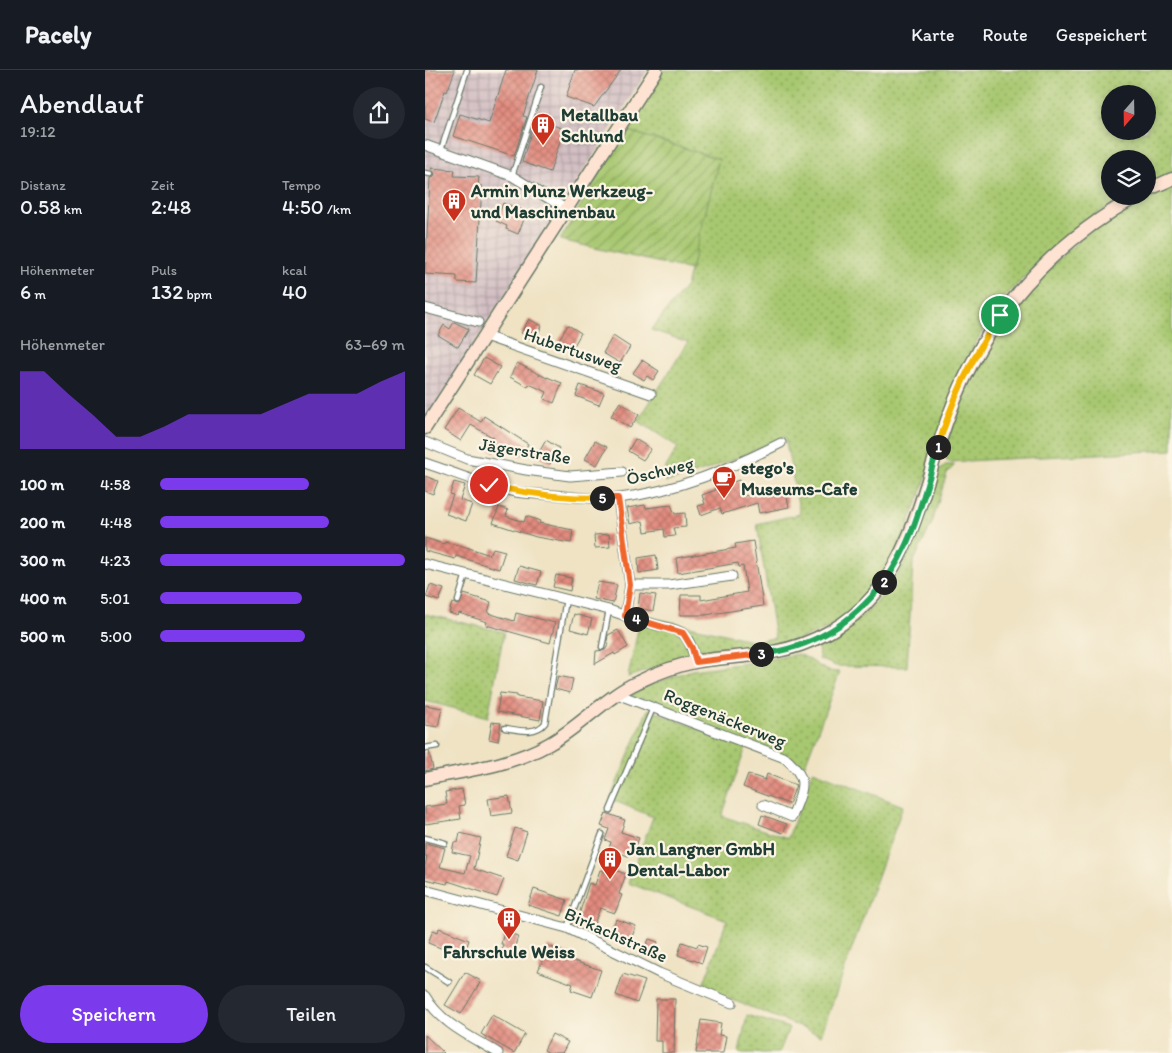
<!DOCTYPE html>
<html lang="de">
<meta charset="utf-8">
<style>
body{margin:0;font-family:Itim,sans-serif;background:#242831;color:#f1f3f6;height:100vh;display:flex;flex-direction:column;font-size:19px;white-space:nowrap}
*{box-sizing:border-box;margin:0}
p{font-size:16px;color:#9ea1a6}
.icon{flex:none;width:28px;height:28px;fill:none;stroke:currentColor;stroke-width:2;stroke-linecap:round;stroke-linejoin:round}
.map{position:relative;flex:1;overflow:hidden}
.details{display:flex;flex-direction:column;background:#171b24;width:425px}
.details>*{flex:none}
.needle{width:32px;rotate:200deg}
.tools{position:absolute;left:676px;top:15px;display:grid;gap:10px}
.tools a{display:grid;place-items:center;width:55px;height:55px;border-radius:50%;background:#171b24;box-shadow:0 2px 8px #0003;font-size:25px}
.pin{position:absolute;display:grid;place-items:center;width:42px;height:42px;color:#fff;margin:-21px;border:2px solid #fff;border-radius:50%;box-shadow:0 1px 5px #0007}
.km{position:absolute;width:25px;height:25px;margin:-12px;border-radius:50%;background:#222;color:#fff;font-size:14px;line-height:25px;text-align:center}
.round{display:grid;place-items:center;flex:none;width:52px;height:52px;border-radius:26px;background:#242831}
.overview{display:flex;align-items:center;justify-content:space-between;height:85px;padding:0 20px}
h1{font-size:28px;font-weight:600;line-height:38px}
.figures{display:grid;grid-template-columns:repeat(3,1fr);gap:8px;height:85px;padding:5px 20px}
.figures div{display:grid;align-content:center}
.figures b{font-size:21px;font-weight:600}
.figures small{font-size:14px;font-weight:400}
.figures p{font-size:14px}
.chart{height:140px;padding:10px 20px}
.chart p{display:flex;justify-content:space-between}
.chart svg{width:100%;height:90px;margin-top:5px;fill:#7c3aed;opacity:.7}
.action{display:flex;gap:10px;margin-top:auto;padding:10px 20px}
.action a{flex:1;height:58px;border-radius:30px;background:#7c3aed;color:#fff;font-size:20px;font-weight:600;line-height:58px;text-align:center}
.action a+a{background:#242831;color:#f1f3f6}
ul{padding:0 20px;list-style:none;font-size:16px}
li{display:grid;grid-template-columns:80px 60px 1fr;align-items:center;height:38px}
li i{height:12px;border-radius:6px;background:#7c3aed}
header{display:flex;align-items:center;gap:30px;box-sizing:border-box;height:70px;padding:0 25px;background:#171b24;border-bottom:1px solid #363941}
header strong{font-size:24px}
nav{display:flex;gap:28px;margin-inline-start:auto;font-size:18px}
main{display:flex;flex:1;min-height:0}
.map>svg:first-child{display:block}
.industrial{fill:url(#industrial-grid)}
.grass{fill:url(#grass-dots);stroke:#638252;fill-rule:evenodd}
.garden{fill:url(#garden-furrows);stroke:#638252}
.building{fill:url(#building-cross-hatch)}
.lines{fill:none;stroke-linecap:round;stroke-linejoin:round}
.lane-casing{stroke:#687766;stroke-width:7}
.street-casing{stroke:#687766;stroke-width:11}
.secondary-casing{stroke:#687766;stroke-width:15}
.lane{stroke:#fff;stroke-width:4.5}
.street{stroke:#fff;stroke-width:9}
.secondary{stroke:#fee3d2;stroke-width:12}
.split-1-casing{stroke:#fff;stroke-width:10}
.split-2-casing{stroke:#fff;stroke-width:10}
.split-3-casing{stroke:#fff;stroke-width:10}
.split-4-casing{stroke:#fff;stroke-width:10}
.split-5-casing{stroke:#fff;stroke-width:10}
.split-6-casing{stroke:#fff;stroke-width:10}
.split-1{stroke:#f5b400;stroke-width:6}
.split-2{stroke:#22a559;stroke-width:6}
.split-3{stroke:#22a559;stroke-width:6}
.split-4{stroke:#f0652b;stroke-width:6}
.split-5{stroke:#f0652b;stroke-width:6}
.split-6{stroke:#f5b400;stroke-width:6}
.labels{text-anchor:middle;stroke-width:4.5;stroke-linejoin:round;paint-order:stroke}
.poi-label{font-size:18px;font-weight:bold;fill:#1f3d34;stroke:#fcf5e5;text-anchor:start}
.street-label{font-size:18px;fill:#1f3d34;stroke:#fcf5e5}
</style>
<header>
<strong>Pacely</strong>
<nav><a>Karte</a><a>Route</a><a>Gespeichert</a></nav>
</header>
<main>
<section class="details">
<div class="overview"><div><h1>Abendlauf</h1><p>19:12</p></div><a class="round"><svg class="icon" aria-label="share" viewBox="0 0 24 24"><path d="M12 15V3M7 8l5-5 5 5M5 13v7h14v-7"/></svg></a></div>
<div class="figures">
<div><p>Distanz</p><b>0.58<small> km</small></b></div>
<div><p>Zeit</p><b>2:48</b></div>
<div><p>Tempo</p><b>4:50<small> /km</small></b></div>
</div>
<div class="figures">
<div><p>Höhenmeter</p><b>6<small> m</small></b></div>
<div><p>Puls</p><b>132<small> bpm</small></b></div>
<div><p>kcal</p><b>40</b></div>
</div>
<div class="chart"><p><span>Höhenmeter</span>63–69 m</p>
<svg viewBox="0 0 160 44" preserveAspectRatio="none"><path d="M0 44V6L10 6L20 17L30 27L40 38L50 38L60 33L70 27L80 27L90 27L100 27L110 22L120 17L130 17L140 17L150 11L160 6V44z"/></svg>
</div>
<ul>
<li><b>100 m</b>4:58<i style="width:61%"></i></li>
<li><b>200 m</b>4:48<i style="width:69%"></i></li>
<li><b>300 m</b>4:23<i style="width:100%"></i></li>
<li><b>400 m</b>5:01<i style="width:58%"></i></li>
<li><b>500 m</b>5:00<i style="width:59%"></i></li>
</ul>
<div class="action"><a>Speichern</a><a>Teilen</a></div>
</section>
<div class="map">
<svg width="747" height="983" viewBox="0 0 747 983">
<defs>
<pattern id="industrial-grid" width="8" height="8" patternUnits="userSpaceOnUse" patternTransform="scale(1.25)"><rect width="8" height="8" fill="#d2bec3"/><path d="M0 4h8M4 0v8" fill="none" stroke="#aa9c9f"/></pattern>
<pattern id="grass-dots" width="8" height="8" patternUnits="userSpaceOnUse" patternTransform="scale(1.25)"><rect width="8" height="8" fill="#a7c76f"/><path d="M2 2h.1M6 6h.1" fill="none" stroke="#87a35c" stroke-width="1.8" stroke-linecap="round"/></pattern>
<pattern id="garden-furrows" width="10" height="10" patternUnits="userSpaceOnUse" patternTransform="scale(1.25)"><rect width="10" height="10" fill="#a7c76f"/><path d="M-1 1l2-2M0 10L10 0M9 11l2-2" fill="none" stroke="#87a35c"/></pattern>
<pattern id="building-cross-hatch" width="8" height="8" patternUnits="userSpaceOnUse" patternTransform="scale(1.25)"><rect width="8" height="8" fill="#e28a7e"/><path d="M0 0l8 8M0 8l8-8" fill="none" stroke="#b77268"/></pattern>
</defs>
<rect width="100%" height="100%" fill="#fcf5e5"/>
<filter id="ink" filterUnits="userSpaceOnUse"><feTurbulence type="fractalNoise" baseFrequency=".02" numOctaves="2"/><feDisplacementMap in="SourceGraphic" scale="10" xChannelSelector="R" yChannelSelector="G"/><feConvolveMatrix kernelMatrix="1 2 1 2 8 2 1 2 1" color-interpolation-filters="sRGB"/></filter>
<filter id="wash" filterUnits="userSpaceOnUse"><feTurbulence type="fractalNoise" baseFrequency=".0096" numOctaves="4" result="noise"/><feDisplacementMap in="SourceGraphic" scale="20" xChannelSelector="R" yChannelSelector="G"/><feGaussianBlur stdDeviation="1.12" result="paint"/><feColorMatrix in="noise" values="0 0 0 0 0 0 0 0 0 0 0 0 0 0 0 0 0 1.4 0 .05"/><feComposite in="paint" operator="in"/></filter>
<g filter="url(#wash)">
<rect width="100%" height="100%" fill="#efe3c4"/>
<path class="industrial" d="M0,0H223L0,351Z"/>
<g class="grass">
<path d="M239,0H747V105L723,116L722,89H685V126H702L668,146L626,180L581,226L552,270L536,303L495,426L468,491L435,533L403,558L381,567L351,576L247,592L203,607L216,545L330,571L350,568L332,454L375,444L360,367C321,384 283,402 241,412L237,404L253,377L213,351L263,272L226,260L261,216L294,89L200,60ZM685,24H722V61H685Z"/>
<path d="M747,116V380L524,392L518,385C529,348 542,313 560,279C565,270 572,262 578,254C619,195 679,141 747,116Z"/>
<path d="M520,395H530L522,403L507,453L488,493L482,597L411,596L394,589L393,575C409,566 425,557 438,545C468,519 488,481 501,444C506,428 507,407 520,395Z"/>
<path d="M0,544L79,562L63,647L0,631Z"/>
<path d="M372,584C389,588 395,603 415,602L380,695L213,631L206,625L219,617L267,600L336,591Z"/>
<path d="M223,639L321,677L297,746L363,768L388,701L478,736L396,965L277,918L302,850L203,813L228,747L185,729Z"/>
<path d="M322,945L364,958L354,983H314Z"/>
</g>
<path class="garden" d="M200,60L294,89L266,200L135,170Z"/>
<g id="blocks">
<g class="building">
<path d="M0,0H30L22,22L20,21L9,52L0,49Z"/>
<path d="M81,0H113L98,46L102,47L89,86L28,66L35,44L64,53Z"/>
<path d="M150,0H196L169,37L141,27Z"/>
<path d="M110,49L139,59L125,102L97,92Z"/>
<path d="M6,98L30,100L29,106L54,107L53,116H57L51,213L32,212V206L0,204L5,108L9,107L10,104Z"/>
<path d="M78,133L102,142L93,164L81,159L82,156L71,151Z"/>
<path d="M104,249L117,256L109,271L96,263Z"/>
<path d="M29,252L44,259L33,277L13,265L19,255L25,259Z"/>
<path d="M143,255L156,263L147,279L133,271Z"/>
<path d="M188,266L205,277L195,293L178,283Z"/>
<path d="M59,288L75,297L65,314L49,305Z"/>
<path d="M217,290L234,301L228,310L222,306L219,310L208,303Z"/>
<path d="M92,293L122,308V307L137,313L129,333L119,329L122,322L104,314L103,317L85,307Z"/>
<path d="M155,315L179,323L174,335L151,326Z"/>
<path d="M195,332L214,345L205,358L186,346Z"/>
<path d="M33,338L56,352L59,346L103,374L96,387L75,375L70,383L62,379L69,368L46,355L36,371L19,360Z"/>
<path d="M210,369L226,379L218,390L203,381Z"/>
<path d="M121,370L134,378L125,394L112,386Z"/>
<path d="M170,371L182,377L172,395L160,389Z"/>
<path d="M0,406L13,411L8,424L0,421Z"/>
<path d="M314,410L319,426L360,418L364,437L334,443L332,433L297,444L295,438L276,445L273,436L280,434L277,425L291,420L290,418Z"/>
<path d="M29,412L40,415L35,430L47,434L41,451L21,444L28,425L25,424Z"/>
<path d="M220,435L221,438L246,435L250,444L260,443L261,457L248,458L250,466L240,467L239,459L220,462L218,451L205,454L202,438Z"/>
<path d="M74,437L83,440L81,446L99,452L101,446L115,451L114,453L148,460L146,473L111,467L68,453Z"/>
<path d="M184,464L185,477L170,478L169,465Z"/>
<path d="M0,468L19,474L20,472L41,477L65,485L68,478L80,481L74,499L31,486L30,489L0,481Z"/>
<path d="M328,471L338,536L280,545H255L256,525H276V530L322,522L318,496L314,497L313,493L253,503L251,488L311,478L310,474Z"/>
<path d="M231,485L233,500L214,503L213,488Z"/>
<path d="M94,496L116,502L112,515L90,509Z"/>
<path d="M131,505L147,508L145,521L128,517Z"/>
<path d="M173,512L192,515L188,533L169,529Z"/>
<path d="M5,515L19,519L14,531L1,527Z"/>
<path d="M215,523L231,525L228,541L213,538Z"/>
<path d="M39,524L66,532L63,543L89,551L91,543L130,553L125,573L61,555L62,552L34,543L33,546L24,543L27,533L32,535L35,534Z"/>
<path d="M149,544L167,549L163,564L145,559Z"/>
<path d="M193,560L203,577L190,585L189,583L170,594L171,581L180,580L184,574L182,571L183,565Z"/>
<path d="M133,606L148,609L145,623L130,619Z"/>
<path d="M75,623L92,625V627L118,631L115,650L72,642Z"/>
<path d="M0,635L17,638L13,657L0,655Z"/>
<path d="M67,652L76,653L73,671L64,669Z"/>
<path d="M4,681L8,699L0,701V682Z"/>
<path d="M323,704L340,710L342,704L371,715L364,734L318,717Z"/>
<path d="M37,719L40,735L34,736L36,749L0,754V737L22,734L20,722Z"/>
<path d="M84,726L87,743L66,746L63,729Z"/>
<path d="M181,743L200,750L196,762L214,768L211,776L207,774L203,786L184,779L186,772L180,770L184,759L176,756Z"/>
<path d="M337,745L362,754L358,763L334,754Z"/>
<path d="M90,758L102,762L93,790L81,786Z"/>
<path d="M35,763L56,768L49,799L79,809L72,827L23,811L22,814L0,809V796L2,786H0V773L20,778L15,797L40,803L45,786L27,782L29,772L33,773Z"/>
<path d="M187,799L201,804L194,824L197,825L190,843L175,838L168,857L152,851L164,813L170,815L175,800L186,804Z"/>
<path d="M109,819L142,830L137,846L103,835Z"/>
<path d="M191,849L211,856L205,872L185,865Z"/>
<path d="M14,858L44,870L40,882L33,879L31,884L3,873L8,860L13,862Z"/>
<path d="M79,862L93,866L88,883L77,880L78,874H76Z"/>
<path d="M224,869L233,872L229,885L219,881Z"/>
<path d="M257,872L272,877L273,874L282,877L277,893L253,885Z"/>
<path d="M123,876L144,884L143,889L176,900L167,927L146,920L148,914L113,901Z"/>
<path d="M40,902L56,911L36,944L20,935Z"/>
<path d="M198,904L220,911L212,933L191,925Z"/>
<path d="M231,929H250L249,983H237V971H230Z"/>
<path d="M67,945L100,964L89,983L56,964Z"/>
<path d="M276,950L296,953L294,965L301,966L298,983H271Z"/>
<path d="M127,964L143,972L137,983H124L119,980Z"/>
<path d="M0,965L19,983H0Z"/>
</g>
</g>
</g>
<g filter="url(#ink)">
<use href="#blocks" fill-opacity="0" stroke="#687766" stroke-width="1"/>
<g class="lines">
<defs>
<g id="lane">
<path d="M16,80L42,0"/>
<path d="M0,103L6,104"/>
<path d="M87,106L116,17"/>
<path d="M33,531L41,504"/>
<path d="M177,577L184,540"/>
<path d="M80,658C93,660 111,665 120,653L141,529"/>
<path d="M0,678L12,676"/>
<path d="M185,740L228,638"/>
<path d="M0,768L20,773"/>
<path d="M142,858L177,764"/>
<path d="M0,897L24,912"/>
</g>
<g id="street">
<path d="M0,75L87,106L141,139"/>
<path d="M0,238L53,252"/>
<path d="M60,266L226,324"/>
<path d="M0,372L42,389L101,400L145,406L197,402"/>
<path d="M0,393C30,403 60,416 91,422C103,424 116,424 129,425C150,427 173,430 194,428C252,421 304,399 356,373"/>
<path d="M193,428L205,515L200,546"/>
<path d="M0,494L184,540C200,546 215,550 231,555C239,557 250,558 257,563C265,568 268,583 271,592"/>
<path d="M205,515H244L307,506"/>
<path d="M192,624L360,688C386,710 377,719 367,747L338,735"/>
<path d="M0,820L142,858L234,903L307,933"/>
<path d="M0,926C16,954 47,967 73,983"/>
</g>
<g id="secondary">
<path d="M722,120L747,109"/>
<path d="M0,358L231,0"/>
<path d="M0,709C42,700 85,696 124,674C155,657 180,627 213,612C231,603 254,595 274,591C298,587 323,587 348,582C387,575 424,555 449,525C487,478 497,426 515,371C550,261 611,183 712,126"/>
</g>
</defs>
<use href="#lane" class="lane-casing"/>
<use href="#street" class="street-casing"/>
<use href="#secondary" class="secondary-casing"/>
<use href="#lane" class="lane"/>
<use href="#street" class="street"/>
<use href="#secondary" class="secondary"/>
</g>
</g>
<g class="lines" filter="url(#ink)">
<defs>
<path id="split-1" d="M513,377C527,329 548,286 575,245"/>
<path id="split-2" d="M459,512C489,473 499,423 513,377"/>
<path id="split-3" d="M336,584C388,578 428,553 459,512"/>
<path id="split-4" d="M211,549L258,563L267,578L271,592L336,584"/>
<path id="split-5" d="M177,428H193L205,515L200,546L211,549"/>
<path id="split-6" d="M64,415C101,424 139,428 177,428"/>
</defs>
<use href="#split-1" class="split-1-casing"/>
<use href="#split-2" class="split-2-casing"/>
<use href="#split-3" class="split-3-casing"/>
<use href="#split-4" class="split-4-casing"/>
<use href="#split-5" class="split-5-casing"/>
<use href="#split-6" class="split-6-casing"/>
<use href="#split-1" class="split-1"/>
<use href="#split-2" class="split-2"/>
<use href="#split-3" class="split-3"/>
<use href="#split-4" class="split-4"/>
<use href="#split-5" class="split-5"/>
<use href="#split-6" class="split-6"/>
</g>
<defs>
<symbol id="building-pin" viewBox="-11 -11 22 30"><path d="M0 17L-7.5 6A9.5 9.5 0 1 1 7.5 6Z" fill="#c8321e" stroke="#fcf5e5"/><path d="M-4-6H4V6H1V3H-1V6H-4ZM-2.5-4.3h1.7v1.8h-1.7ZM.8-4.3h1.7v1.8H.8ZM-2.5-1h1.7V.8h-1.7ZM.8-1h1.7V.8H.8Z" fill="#fff"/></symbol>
<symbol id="cafe-pin" viewBox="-11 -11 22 30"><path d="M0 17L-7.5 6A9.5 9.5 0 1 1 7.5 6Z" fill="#c8321e" stroke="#fcf5e5"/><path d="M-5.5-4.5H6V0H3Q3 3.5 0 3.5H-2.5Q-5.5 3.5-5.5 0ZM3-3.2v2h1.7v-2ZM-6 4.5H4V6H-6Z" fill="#fff"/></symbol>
</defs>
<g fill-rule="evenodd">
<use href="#building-pin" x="104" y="41" width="28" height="38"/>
<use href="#building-pin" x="15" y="117" width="28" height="38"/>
<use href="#cafe-pin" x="285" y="394" width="28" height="38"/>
<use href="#building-pin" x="171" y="775" width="28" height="38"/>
<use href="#building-pin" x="70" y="835" width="28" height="38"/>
</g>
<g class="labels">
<g class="poi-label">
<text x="136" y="51">Metallbau<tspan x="136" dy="21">Schlund</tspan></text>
<text x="46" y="127">Armin Munz Werkzeug-<tspan x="46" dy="21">und Maschinenbau</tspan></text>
<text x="316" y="404">stego's<tspan x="316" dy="21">Museums-Cafe</tspan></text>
<text x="202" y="785">Jan Langner GmbH<tspan x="202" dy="21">Dental-Labor</tspan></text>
<text x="84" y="888" text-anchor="middle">Fahrschule Weiss</text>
</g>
<g class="street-label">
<text transform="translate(148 280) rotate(19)" y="6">Hubertusweg</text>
<text transform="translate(100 381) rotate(9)" y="6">Jägerstraße</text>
<text transform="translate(235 401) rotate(-14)" y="6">Öschweg</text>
<text transform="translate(300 648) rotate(22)" y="6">Roggenäckerweg</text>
<text transform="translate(191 865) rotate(24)" y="6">Birkachstraße</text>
</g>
</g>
</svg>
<div class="tools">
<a><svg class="needle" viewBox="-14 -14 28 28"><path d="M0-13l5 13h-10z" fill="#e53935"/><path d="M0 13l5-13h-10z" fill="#9ea1a6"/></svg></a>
<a><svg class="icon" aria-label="layers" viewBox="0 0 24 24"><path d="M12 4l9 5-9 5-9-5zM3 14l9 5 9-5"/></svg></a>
</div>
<div class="pin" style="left:575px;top:245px;background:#1e9e55"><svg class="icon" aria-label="arrive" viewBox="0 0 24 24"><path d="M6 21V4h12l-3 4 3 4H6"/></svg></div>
<div class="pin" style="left:64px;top:415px;background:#d93025"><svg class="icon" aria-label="check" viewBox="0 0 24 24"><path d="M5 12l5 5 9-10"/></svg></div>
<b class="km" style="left:513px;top:377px">1</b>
<b class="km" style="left:459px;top:512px">2</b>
<b class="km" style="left:336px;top:584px">3</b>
<b class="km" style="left:211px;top:549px">4</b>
<b class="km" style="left:177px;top:428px">5</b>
</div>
</main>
